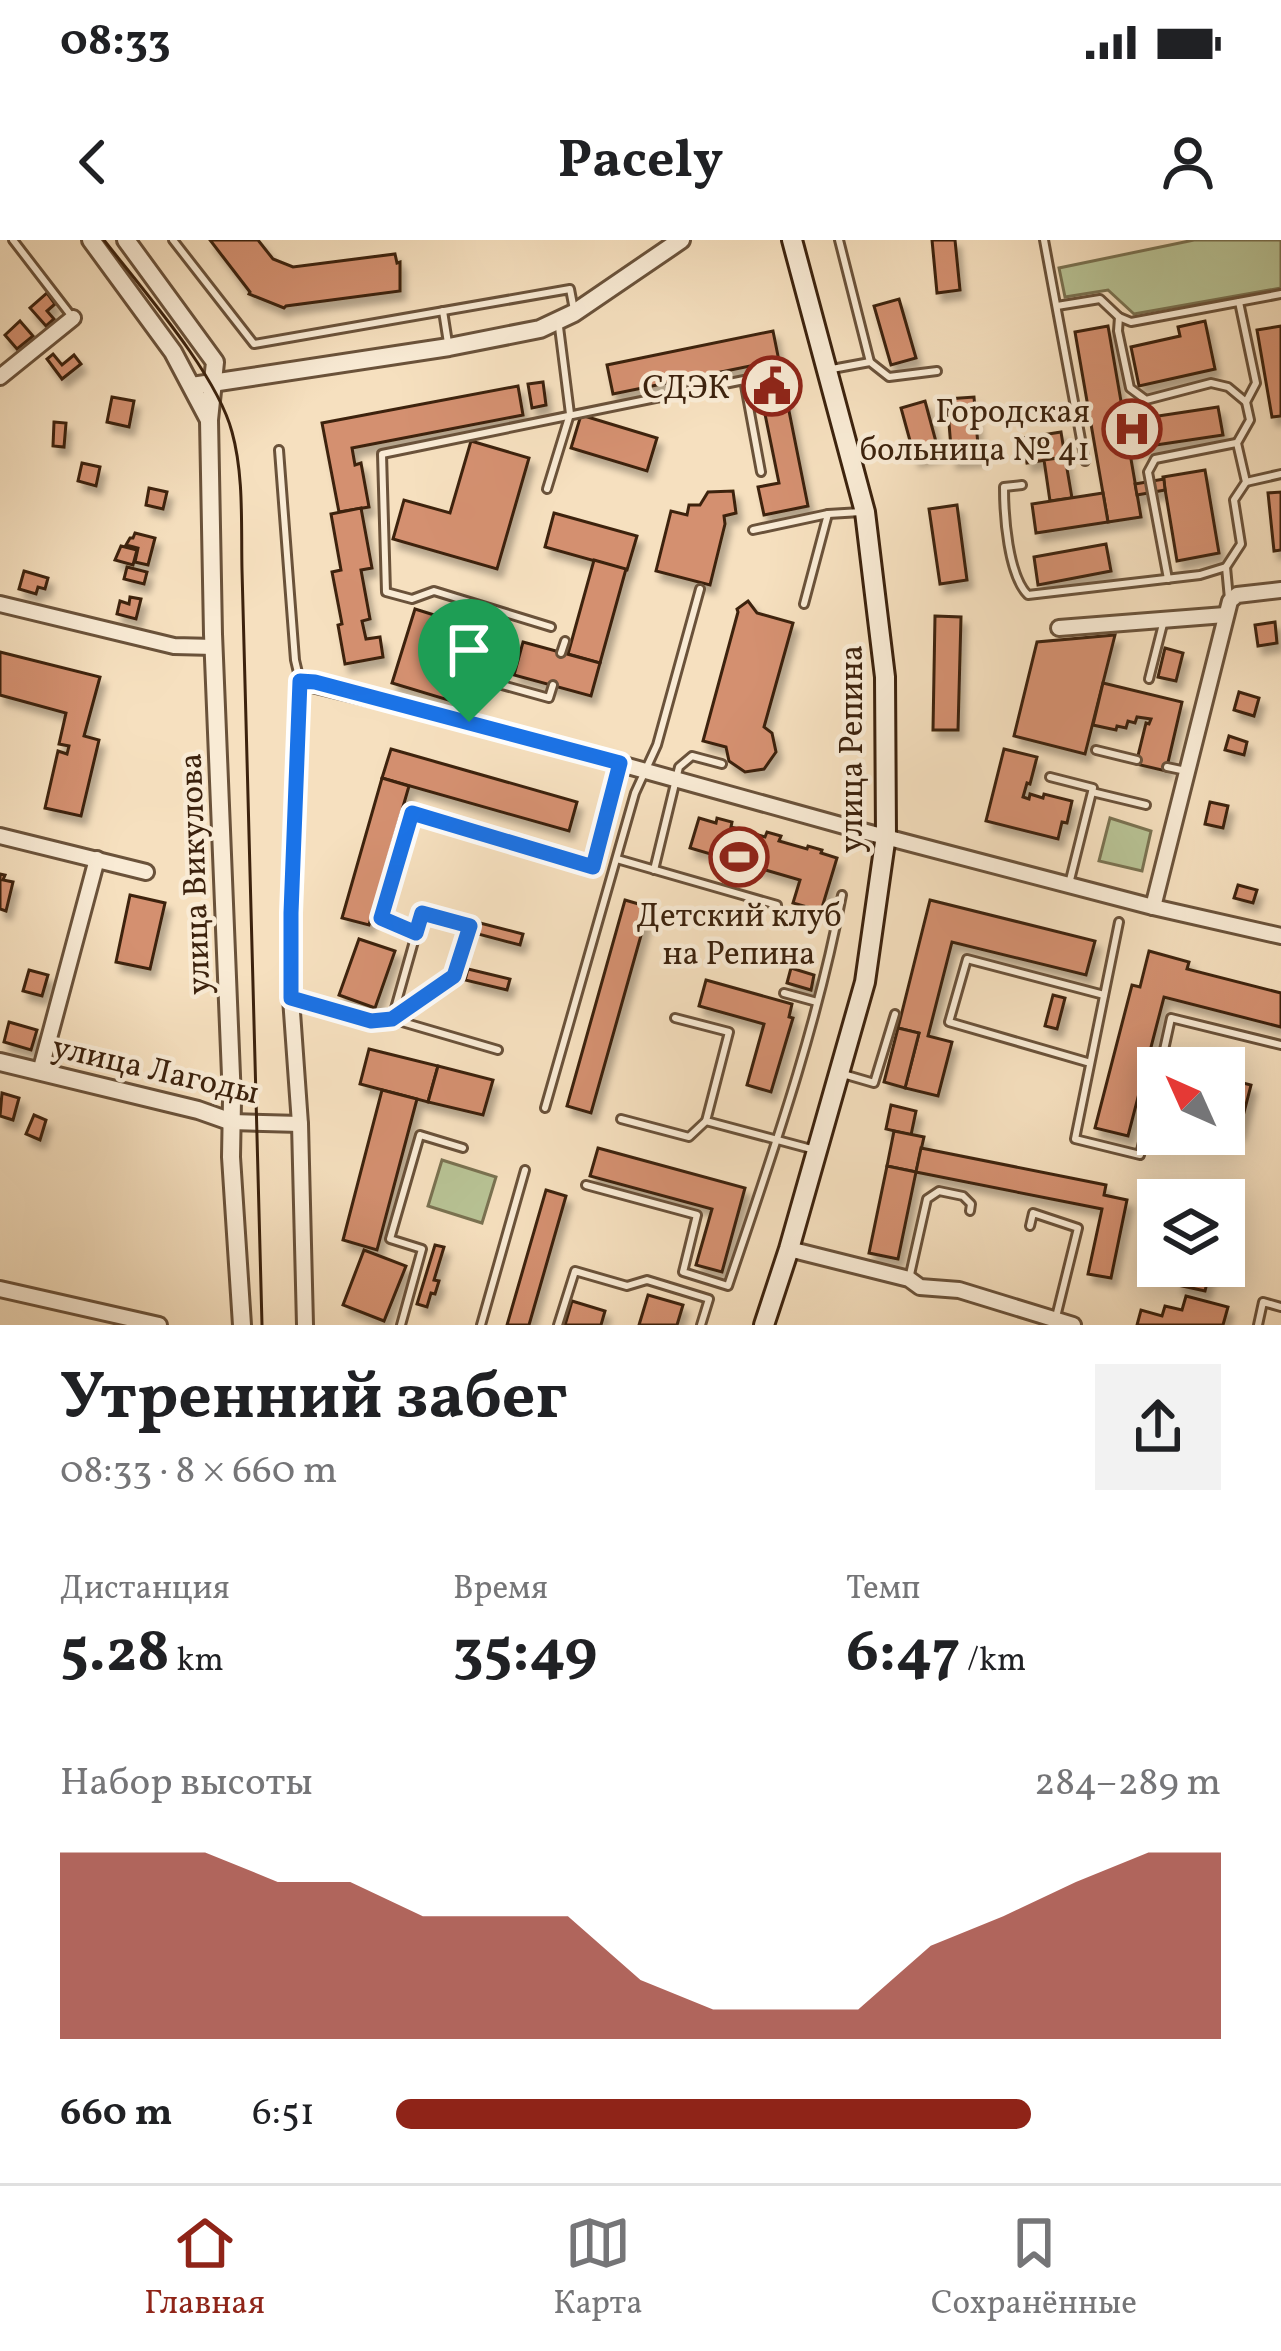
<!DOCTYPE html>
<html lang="ru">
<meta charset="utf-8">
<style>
body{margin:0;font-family:Vollkorn,serif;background:#f2f2f2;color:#202124;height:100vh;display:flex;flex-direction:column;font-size:45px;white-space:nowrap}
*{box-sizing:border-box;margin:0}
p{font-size:39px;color:#757577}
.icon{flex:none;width:66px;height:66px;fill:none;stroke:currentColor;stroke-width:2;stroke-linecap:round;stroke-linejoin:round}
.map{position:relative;height:1085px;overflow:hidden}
.panel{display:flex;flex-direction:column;background:#fff;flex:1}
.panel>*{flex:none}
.needle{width:78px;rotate:315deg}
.tools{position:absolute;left:1137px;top:807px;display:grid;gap:24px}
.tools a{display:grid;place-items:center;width:108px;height:108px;border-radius:0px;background:#fff;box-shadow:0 6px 30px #0003;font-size:60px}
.pin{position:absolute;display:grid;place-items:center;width:102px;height:102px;color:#fff;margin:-123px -51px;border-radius:50% 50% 50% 0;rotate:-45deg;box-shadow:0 0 12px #0007}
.pin .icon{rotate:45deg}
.round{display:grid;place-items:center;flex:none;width:126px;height:126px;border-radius:0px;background:#f2f2f2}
.summary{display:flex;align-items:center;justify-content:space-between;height:204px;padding:0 60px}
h1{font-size:66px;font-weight:700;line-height:90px}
.figures{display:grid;grid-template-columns:repeat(3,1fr);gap:18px;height:204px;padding:12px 60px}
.figures div{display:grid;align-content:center}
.figures b{font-size:60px;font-weight:700}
.figures small{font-size:33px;font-weight:400}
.figures p{font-size:33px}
.chart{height:336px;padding:24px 60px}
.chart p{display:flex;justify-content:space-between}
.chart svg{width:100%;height:216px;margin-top:12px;fill:#8f2418;opacity:.7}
ul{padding:0 60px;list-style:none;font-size:39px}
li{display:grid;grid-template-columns:192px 144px 1fr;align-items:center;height:90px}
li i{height:30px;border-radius:15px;background:#8f2418}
.status{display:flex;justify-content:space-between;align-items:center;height:84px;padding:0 60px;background:#fff;direction:ltr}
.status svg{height:33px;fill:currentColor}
header{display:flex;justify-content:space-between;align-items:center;height:156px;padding:0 60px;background:#fff;font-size:54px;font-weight:700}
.tabs{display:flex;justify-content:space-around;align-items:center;height:168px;border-top:3px solid #e0e0e0;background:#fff;font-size:33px;color:#757577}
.tabs a{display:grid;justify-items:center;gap:6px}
.tabs .selected{color:#8f2418}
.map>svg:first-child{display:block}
.green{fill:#b8c395;stroke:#7a7251;stroke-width:3}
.building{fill:#d49070;stroke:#3c220d;stroke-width:3;filter:url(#shadow)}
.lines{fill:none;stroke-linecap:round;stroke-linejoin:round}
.service-casing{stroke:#6a523a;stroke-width:12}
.minor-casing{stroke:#6a523a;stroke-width:20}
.tertiary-casing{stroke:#6a523a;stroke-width:22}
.secondary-casing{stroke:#3c220d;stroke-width:24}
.service{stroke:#f9ebd5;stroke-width:6}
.minor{stroke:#f9ebd5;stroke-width:14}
.tertiary{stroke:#f9ebd5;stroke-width:16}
.secondary{stroke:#f9ebd5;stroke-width:18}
.tram{stroke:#3c220d;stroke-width:3}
.route-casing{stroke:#fff;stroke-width:24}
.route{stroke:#1a73e8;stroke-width:15}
.labels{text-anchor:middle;stroke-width:9;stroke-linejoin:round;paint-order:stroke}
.poi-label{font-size:33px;fill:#3c220d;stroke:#f9ebd5;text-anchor:end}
.street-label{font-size:33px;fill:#3c220d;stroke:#f9ebd5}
</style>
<div class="status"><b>08:33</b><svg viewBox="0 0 49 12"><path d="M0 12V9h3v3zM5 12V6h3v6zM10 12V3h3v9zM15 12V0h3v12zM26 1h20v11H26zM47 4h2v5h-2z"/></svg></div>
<header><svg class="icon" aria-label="back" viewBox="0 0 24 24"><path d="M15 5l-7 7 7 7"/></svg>Pacely<svg class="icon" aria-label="person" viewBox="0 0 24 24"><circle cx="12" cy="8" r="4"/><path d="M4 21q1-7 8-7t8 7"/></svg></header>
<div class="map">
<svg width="1281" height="1085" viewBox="0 0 1281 1085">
<defs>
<filter id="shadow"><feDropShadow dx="5" dy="8" stdDeviation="3" flood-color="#0004"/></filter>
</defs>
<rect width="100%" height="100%" fill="#f6e0bf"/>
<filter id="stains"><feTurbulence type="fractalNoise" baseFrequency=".00167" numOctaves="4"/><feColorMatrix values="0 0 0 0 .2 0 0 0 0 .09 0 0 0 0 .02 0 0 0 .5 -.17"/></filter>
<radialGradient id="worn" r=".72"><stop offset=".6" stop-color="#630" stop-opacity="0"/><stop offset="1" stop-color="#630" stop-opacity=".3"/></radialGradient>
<g class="green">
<path d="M1194,0H1281V48L1134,74L1108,50L1065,57L1059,28Z"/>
<path d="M1110,578L1151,591L1142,631L1099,621Z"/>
<path d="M442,920L496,937L482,983L428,966Z"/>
</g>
<g class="building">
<path d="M210,0H258L273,19L293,27L395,14L397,23L400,22V51L286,66L284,68L249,54L250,52Z"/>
<path d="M932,0H955L960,50L937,53Z"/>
<path d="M47,53L55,64L47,71L54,79L46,86L30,68Z"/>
<path d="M899,59L916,118L891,125L874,66Z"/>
<path d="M20,81L33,96L17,109L5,95Z"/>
<path d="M1205,81L1215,129L1139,146L1131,107L1180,96L1178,87Z"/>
<path d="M1108,86L1141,277L1108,282L1075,92Z"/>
<path d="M1281,86V176L1272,177L1257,90Z"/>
<path d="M773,91L808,266L764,275L758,247L779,243L755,125L613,154L607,125Z"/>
<path d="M53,114L62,125L74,115L81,124L62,139L47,119Z"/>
<path d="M543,142L546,165L532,168L528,144Z"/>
<path d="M518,146L523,175L352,208L355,225L361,223L369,267L339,272L322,183Z"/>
<path d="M112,157L134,161L129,187L107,182Z"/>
<path d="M974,157L979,218L952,220L947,159Z"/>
<path d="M925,161L939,213L915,219L901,168Z"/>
<path d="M1218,167L1223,195L1129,209L1125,181Z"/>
<path d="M581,175L657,198L647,231L571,208Z"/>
<path d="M54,182L66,183L64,207L53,206Z"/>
<path d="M1061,192L1065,217L1027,223L1023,198Z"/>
<path d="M471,201L529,218L497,329L393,299L404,260L450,273Z"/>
<path d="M1065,217L1072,258L1050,261L1044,220Z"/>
<path d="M82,223L100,227L96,246L78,241Z"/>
<path d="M1205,230L1219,313L1177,321L1163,237Z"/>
<path d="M1164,239L1165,250L1137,255L1135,244Z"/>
<path d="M149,248L167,252L163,269L146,265Z"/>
<path d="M733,251L736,273L724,276L725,284L710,345L656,331L671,271L687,275L689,265H700L708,252Z"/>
<path d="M1281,252V310L1274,311L1268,253Z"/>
<path d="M1103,253L1108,282L1036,293L1032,264Z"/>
<path d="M957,265L967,340L940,344L929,269Z"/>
<path d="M361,268L372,328L361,330L370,379L362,381L366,399L380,397L383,417L345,424L338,385L342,384L332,332L341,330L331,274Z"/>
<path d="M554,273L637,296L627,330L545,307Z"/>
<path d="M135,293L155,298L148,325L135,322L138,308L126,305L130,298H133Z"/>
<path d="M1106,304L1111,331L1038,345L1034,317Z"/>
<path d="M121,306L137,310L133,325L115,320Z"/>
<path d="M594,320L626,329L600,423L568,414Z"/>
<path d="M127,327L147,332L144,344L124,339Z"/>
<path d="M24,331L48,338L45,349L38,347L36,354L19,349Z"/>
<path d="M130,357L141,359L136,379L117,374L120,361L129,364Z"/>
<path d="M748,361L757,373L793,383L764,487L772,493L776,512L764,529L745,532L729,521L726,507L703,501L738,372L737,369Z"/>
<path d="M415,369L476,388L459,445L463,446L458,463L392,443Z"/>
<path d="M935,376L961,377L958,490H933Z"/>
<path d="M1275,382L1277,403L1258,406L1255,385Z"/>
<path d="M1115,395L1085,514L1014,496L1037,402Z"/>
<path d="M523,402L600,423L591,456L514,435Z"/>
<path d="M1165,408L1183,413L1176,441L1158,437Z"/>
<path d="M0,412L100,437L84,496L99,500L81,576L45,568L58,511L67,514L69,506L59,504L66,473L0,455Z"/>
<path d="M1103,443L1182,462L1166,531L1136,524L1146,483L1149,484L1151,479L1137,477L1135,483L1128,481L1126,488L1117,486L1116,490L1093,485Z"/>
<path d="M1239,452L1259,458L1254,476L1234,470Z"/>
<path d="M1229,496L1247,502L1244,515L1225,510Z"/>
<path d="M391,509L577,562L569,591L382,538Z"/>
<path d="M1004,509L1037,517L1030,544L1027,543L1023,557L1029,559L1030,554L1043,558L1044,554L1072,561L1067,583L1062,582L1058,599L986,581Z"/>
<path d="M382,538L409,546L369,685L342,678Z"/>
<path d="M1210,562L1228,566L1223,588L1205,584Z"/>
<path d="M699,578L716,583L717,578L732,582L731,587L765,597L767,592L781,596L779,601L807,609L808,606L822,610L821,613L837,618L821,671L793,663L800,640L690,608Z"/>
<path d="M0,634L5,635L3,640L13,642L6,671L0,669Z"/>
<path d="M1238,645L1257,650L1253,663L1234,658Z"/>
<path d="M130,655L165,663L150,729L116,722Z"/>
<path d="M625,660L649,667L591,873L567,866Z"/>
<path d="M930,660L1095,701L1086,735L952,702L928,796L952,802L938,856L905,848L919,793L898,788Z"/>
<path d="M480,683L523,694L520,705L478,694Z"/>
<path d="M359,699L395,711L375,768L339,755Z"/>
<path d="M1149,711L1189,722L1187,729L1281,753V787L1164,757L1128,896L1095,888L1132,745L1140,747Z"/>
<path d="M791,728L814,735L811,750L787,743Z"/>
<path d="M468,729L510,739L507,750L465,740Z"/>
<path d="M29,730L48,735L42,756L23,751Z"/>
<path d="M706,740L792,764L789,777L793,778L771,852L747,845L764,784L699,766Z"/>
<path d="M1053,755L1065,758L1057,789L1045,786Z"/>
<path d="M9,782L37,790L31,810L4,802Z"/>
<path d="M898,788L919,793L905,848L884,842Z"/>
<path d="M369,809L438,826L428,862L360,844Z"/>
<path d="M438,826L493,840L483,875L428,862Z"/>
<path d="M1224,838L1251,845L1239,892L1224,889Z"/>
<path d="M382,850L417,859L377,1010L343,1000Z"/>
<path d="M2,853L19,858L13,880L0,876Z"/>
<path d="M891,865L916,871L911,895L886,889Z"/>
<path d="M34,875L46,880L40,900L26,894Z"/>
<path d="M894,891L924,897L916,932L887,926Z"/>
<path d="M598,908L745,948L722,1032L696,1025L712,969L590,936Z"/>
<path d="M921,908L1106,945L1104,955L1127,960L1111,1038L1088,1034L1102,969L916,932Z"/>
<path d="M887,926L916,932L898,1019L869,1013Z"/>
<path d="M546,950L566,956L529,1085H507Z"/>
<path d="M435,1005L444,1007L434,1040L439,1041L435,1054L431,1053L427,1067L417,1064Z"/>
<path d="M364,1010L406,1026L384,1081L343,1065Z"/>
<path d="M1182,1026H1211L1205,1051L1178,1045Z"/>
<path d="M648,1055L683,1065L677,1085H639Z"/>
<path d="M1186,1056L1228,1067L1223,1085H1137L1141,1070L1162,1076L1165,1066L1182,1070Z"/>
<path d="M572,1061L605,1071L601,1085H565Z"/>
</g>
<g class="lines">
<defs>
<g id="service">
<path d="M13,0L73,78"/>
<path d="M173,0L254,104L570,49L574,70"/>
<path d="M839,0L870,122"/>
<path d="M1044,0L1085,221"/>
<path d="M1057,66L1100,59L1119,77L1131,82L1281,54"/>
<path d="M443,71L448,103"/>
<path d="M1119,77L1118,91L1130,148L1146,160L1211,143L1228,147L1246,162"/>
<path d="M832,129L870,122L889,137L937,131"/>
<path d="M279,210L295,420L299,437"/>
<path d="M1246,242L1281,234"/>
<path d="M1022,245L1004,247C1004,276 1008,335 1028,355L1200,335L1226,327L1241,304L1234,260L1246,242L1237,203L1250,180L1246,162L1256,143L1239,62"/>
<path d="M547,249L570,174L559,87"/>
<path d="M753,290L828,274L861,272"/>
<path d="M1226,327L1229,359"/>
<path d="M1168,339L1148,232L1155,219L1236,203"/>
<path d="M804,364L828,274"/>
<path d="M551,387L434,351L412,359L386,352L382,214L744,140L761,232"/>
<path d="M561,413L565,401"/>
<path d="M1149,439L1163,384"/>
<path d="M484,440L549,458L553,445"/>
<path d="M470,478L504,373"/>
<path d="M1096,510L1137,520"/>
<path d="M1167,527L1186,531"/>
<path d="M1050,537L1093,548L1069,644"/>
<path d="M1092,552L1146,565"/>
<path d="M617,619L777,665"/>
<path d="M654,630L679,527L692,516L722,524"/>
<path d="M422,673L471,686L454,737L392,779Z"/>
<path d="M1119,682L1075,899L1140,915L1158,836"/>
<path d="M417,693L381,678L412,573L593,627L619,526"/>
<path d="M784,753L817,762"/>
<path d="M293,758L371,781L392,779L498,810"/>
<path d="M675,778L729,792L706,881L815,910"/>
<path d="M1087,822L949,782L967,719L1104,755"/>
<path d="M1160,828L1171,778L1281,805"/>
<path d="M843,834L874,843L895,774"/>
<path d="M545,868L635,553L657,505L700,349"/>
<path d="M621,879L689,897L706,881"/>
<path d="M586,945L697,975L683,1032L728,1046C771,918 817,788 842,655"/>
<path d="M1030,986L1033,973L1078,988L1056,1077"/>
<path d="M909,1039L927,959L939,951L963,956L971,964L970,971"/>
<path d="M401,1085L422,1009L390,999L420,895L463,908"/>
<path d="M481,1085L525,930"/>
<path d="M558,1085L575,1031L627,1046L647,1040L709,1059L701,1085"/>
<path d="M1258,1085L1263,1062L1281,1067"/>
</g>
<g id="minor">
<path d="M0,137L73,78"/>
<path d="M0,364L174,406L214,407"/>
<path d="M1059,388L1225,375"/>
<path d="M0,596L146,632"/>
<path d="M1153,667L1230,361L1237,355L1281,350"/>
<path d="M40,832L97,619"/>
<path d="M232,882L300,884"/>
<path d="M789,1009L909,1039L920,1047L959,1050L1073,1085"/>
<path d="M0,1049L159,1085"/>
<path d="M305,1085L300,884L291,758V673L300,441L469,482L855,589L1153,667L1281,696"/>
</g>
<g id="tertiary">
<path d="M91,0L173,112L209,180"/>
<path d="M126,0L215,122L209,180L213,394L232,860L231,917L242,1085"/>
<path d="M192,146L449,107L540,89L574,73L681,0"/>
<path d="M0,822L198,870L232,882"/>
</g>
<path id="secondary" d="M764,1085L789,1009L865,742L886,595L885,437L865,272L792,0"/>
</defs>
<use href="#service" class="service-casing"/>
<use href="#minor" class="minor-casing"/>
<use href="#tertiary" class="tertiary-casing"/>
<use href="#secondary" class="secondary-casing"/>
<use href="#service" class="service"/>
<use href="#minor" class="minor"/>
<use href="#tertiary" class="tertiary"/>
<use href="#secondary" class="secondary"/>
<path class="tram" d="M104,0C142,49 217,134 232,192C244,235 241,286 242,330L262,1085"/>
</g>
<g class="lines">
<defs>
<path id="route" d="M300,441L315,442L620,523L593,627L412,573L381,678L416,693L422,673L470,686L454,736L392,779L371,781L291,758V673Z"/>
</defs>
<use href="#route" class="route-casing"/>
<use href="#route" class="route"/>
</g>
<defs>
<symbol id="civic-ring" viewBox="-11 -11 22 22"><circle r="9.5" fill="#f9ebd5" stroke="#8f2418" stroke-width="1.5"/><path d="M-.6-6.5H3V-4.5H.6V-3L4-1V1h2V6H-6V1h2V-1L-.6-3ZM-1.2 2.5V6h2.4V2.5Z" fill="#8f2418"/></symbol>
<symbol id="hospital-ring" viewBox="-11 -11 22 22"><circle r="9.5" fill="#f9ebd5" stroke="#8f2418" stroke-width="1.5"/><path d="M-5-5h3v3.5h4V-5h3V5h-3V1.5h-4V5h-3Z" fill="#8f2418"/></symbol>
<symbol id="stadium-ring" viewBox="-11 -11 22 22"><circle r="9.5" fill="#f9ebd5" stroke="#8f2418" stroke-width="1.5"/><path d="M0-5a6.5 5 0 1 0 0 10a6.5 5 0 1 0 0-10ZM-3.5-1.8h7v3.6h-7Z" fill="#8f2418"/></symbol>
</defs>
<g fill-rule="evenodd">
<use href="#civic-ring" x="739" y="113" width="66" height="66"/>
<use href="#hospital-ring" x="1099" y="156" width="66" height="66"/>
<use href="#stadium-ring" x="706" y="584" width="66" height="66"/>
</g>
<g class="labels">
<g class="poi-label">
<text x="730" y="158">СДЭК</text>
<text x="1090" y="182">Городская<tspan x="1090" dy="38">больница № 41</tspan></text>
<text x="739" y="686" text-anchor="middle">Детский клуб<tspan x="739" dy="38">на Репина</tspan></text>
</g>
<g class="street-label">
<text transform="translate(850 509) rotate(-90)" y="12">улица Репина</text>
<text transform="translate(193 634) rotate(-92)" y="12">улица Викулова</text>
<text transform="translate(156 828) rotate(13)" y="12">улица Лагоды</text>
</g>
</g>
<rect width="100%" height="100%" filter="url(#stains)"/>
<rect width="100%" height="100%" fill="url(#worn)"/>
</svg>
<div class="tools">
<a><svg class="needle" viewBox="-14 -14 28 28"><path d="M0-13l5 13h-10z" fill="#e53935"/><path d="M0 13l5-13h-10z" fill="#757577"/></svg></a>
<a><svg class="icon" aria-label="layers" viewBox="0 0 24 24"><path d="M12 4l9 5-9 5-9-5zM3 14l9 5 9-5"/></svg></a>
</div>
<div class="pin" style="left:469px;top:482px;background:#1e9e55"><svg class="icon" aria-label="arrive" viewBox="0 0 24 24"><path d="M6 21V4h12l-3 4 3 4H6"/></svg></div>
</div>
<section class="panel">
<div class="summary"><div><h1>Утренний забег</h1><p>08:33 · 8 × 660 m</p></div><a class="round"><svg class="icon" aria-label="share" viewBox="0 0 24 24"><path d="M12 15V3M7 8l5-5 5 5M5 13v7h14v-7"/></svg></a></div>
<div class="figures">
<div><p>Дистанция</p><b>5.28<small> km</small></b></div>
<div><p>Время</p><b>35:49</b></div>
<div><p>Темп</p><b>6:47<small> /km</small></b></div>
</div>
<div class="chart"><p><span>Набор высоты</span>284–289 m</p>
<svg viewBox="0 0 160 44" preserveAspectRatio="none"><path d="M0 44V6L10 6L20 6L30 12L40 12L50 19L60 19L70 19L80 32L90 38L100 38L110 38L120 25L130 19L140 12L150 6L160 6V44z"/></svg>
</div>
<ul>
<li><b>660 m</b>6:51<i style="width:77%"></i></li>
</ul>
</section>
<nav class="tabs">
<a class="selected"><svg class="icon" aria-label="home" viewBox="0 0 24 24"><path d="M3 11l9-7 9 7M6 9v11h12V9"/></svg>Главная</a>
<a><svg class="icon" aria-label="map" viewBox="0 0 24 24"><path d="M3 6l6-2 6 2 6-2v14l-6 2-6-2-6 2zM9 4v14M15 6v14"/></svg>Карта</a>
<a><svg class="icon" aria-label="saved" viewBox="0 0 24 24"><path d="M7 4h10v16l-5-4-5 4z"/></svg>Сохранённые</a>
</nav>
